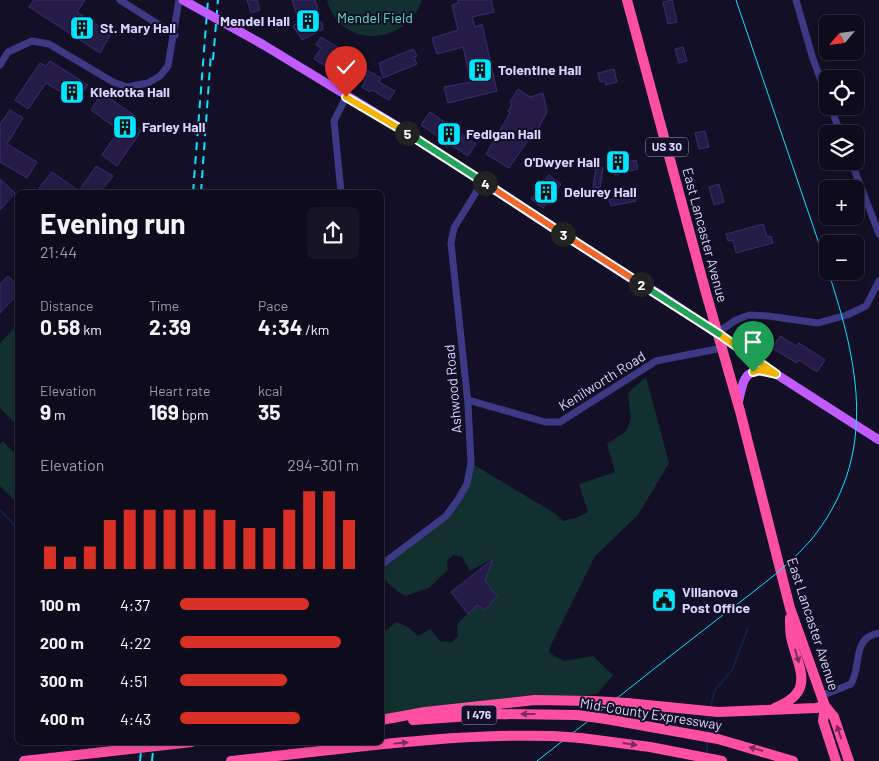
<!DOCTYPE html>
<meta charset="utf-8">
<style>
body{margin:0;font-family:Barlow,sans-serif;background:#171425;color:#f1f3f6;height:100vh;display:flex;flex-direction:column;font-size:19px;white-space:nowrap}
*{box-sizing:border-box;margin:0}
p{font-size:16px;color:#9b9ba3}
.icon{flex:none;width:28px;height:28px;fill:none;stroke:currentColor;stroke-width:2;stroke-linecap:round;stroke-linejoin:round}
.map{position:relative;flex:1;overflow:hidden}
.drawer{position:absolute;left:15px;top:190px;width:369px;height:555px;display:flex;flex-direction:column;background:#0e0b1c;border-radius:8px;box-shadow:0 2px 8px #0003,0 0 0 1px #2e2b3b}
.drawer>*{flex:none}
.needle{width:32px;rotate:242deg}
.fabs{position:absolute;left:819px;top:15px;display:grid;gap:10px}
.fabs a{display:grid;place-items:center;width:45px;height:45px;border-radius:8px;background:#0e0b1c;box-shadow:0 2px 8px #0003,0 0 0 1px #2e2b3b;font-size:25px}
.pin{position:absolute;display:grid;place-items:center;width:42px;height:42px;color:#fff;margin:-51px -21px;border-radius:50% 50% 50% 0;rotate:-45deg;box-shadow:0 0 5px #0007}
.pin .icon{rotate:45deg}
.km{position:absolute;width:25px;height:25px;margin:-12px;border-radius:50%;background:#222;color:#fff;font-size:14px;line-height:25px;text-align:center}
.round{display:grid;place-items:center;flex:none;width:52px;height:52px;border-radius:8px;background:#171425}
.head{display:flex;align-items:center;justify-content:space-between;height:85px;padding:0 25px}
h1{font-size:28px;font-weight:700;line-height:38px}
.figures{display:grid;grid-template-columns:repeat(3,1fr);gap:8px;height:85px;padding:5px 25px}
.figures div{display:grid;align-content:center}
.figures b{font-size:21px;font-weight:700}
.figures small{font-size:14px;font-weight:400}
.figures p{font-size:14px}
.chart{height:140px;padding:10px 25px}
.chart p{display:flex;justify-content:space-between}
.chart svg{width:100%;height:90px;margin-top:5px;stroke:#d93025;stroke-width:6}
ul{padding:0 25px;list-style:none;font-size:16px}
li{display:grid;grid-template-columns:80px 60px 1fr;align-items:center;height:38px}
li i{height:12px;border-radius:6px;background:#d93025}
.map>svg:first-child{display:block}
.green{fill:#12302f}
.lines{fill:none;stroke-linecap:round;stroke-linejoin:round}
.stream{stroke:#0c2248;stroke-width:2}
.building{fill:#241b47;stroke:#3b2d73}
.minor{stroke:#3d3a85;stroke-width:7}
.major{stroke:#c25bff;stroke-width:9}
.highway{stroke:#ff4fa3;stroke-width:10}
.tram{stroke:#00e5ff;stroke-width:1}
.rail{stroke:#00e5ff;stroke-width:2;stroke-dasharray:8 6;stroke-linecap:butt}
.major-bridge{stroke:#c25bff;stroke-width:9}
.highway-bridge{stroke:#ff4fa3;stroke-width:10}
.oneway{fill:#7d2c5e}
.split-1-casing{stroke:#fff;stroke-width:10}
.split-2-casing{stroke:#fff;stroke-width:10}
.split-3-casing{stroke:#fff;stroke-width:10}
.split-4-casing{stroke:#fff;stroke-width:10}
.split-5-casing{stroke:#fff;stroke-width:10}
.split-6-casing{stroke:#fff;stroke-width:10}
.split-1{stroke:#f5b400;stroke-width:6}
.split-2{stroke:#22a559;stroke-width:6}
.split-3{stroke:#f0652b;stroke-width:6}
.split-4{stroke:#f0652b;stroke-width:6}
.split-5{stroke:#22a559;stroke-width:6}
.split-6{stroke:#f5b400;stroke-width:6}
.labels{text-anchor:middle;stroke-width:4;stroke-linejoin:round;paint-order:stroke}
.shield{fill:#130f26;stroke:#9e99be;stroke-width:1}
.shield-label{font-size:12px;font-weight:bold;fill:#d9d4ff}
.park-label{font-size:14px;fill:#5fe0c0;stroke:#130f26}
.poi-label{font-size:14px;font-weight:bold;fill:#d9d4ff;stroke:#130f26;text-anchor:start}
.street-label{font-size:14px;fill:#d9d4ff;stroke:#130f26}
</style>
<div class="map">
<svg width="879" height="761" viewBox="0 0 879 761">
<rect width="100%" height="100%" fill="#130f26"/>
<g class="green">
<path d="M327,0H422C406,46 340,50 327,0Z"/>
<path d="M17,325V425L0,408V343Z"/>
<path d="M646,377L669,463L638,515L595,556L550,647L549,653L564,661L593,656L613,675L597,694L381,715L382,634L396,622L408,627L418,636L430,629L440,641L452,642L458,636L457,624L477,605L485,610L497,597L485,581L492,559L470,571L462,557L453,555L447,561L448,570L429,588L405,596C393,588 381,581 381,565L446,516L459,498L471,463L556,514L563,521L576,518L588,512L579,484L615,472L607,444L626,431L631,419L628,393Z"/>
<path d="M3,441L17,456V503L0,486V444Z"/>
</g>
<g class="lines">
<g class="stream">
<path d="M0,510L18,529"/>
<path d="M710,708L715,690L732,670L748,628"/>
<path d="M708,733V715"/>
<path d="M707,756V740"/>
</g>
</g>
<g class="building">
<path d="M34,0H85L77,12L111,34L100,53L29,7Z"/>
<path d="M247,0H257L260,10L251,13Z"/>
<path d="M292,0H315L319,13L316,14L319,23L322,22L323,29L302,40L293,26L299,22Z"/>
<path d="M458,0H491L494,12L472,17L475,27L482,24L497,91L448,103L444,87L471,82L463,47L437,54L432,38L458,30L452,5L458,3Z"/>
<path d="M672,0L677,22L668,24L663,2Z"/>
<path d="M321,37L365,64L363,68L381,78L379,82L395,91L389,100L372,90L370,92L362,87L368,76L355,69L348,80L314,59L321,48L316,45Z"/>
<path d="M683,47L687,61L679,63L675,49Z"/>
<path d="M413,49L417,56L414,57L417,64L383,78L379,63Z"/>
<path d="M50,61L88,85L76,101L46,83L28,109L15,100L40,63L46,66Z"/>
<path d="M614,69L617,82L606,85L605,81L600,82L598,73Z"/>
<path d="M518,89L530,97L543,93L547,112L537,131L535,130L509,168L486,154L510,113L508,111L512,105L510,102Z"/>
<path d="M102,93L135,116L130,123L141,131L117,166L102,155L119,130L91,110Z"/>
<path d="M10,110L23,118L7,144L37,162L27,178L0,162V124Z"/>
<path d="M430,112L476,144L468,156L421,125Z"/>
<path d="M705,131L709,147L699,149L695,133Z"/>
<path d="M622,151L625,163L636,160L638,169L615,175L609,154Z"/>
<path d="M96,166L113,176L100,192H45L39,188L52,172L79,191Z"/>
<path d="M596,167L603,168L600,188L593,187Z"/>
<path d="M549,175L561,184L543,208L531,199Z"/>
<path d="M0,179L15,193L0,210Z"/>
<path d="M719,184L724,202L714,205L709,187Z"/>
<path d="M633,191L636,201L611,206L609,200Z"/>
<path d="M763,224L767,237L771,236L773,243L736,253L733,240L728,241L726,234Z"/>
<path d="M8,276L18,286V294L0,313V284Z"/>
<path d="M780,336L796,346L799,343L825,360L817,372L799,360L797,363L772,348Z"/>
<path d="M493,559L485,581L497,597L485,610L477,605L468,614L451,592Z"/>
</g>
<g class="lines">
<g class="minor">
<path d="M120,0L175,35"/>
<path d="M796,0L813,59L828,99"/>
<path d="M0,65L8,52L32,41L49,44L113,82L127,87L148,83L160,76L168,66L179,0"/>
<path d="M830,106L841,134"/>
<path d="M851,161L879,234"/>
<path d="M341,192L334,121L346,97"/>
<path d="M717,333L736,320L749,315L768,316L818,323L847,315L866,306L879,281"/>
<path d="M468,400L545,422H560L656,361L722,348"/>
<path d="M381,565L446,516L459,498L467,484L471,463L468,404L451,243L454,228L483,181"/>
<path d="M821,696L851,684C862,666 851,638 879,633"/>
</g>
<g class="major">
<path d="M262,44L397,126L627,276L659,294L776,374L879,440"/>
<path d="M738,404C743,382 743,366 770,373"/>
</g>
<g class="highway">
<path d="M627,0L706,293L740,411L790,608L825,706L834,717L849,761"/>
<path d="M627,703L718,712L816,708L825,706"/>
<path d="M825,706L823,721L836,761"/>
<path d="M775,708C817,691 798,669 791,637C790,631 790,624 790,618"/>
<path d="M606,719L718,739L793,761"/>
<path d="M381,720L425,712L535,700L593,701"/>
<path d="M413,720L499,714L577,715"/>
<path d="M581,738L650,747L722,761"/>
<path d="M24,761L192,742"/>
<path d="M231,761C338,750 446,733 553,736"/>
</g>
<g class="tram">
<path d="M736,0L828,270"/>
<path d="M537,761C595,716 652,670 710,625C744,598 782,573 811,540C879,456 859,365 828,271"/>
</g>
<g class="rail">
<path d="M213,60L218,0"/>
<path d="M193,192L208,0"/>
<path d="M201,192L211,53"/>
<path d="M140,761L142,742"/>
<path d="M152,761L154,742"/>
</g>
<path class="major-bridge" d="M183,0L262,44"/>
<g class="highway-bridge">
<path d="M593,701L627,703"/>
<path d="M577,715L606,719"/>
<path d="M553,736L581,738"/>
</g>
</g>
<defs><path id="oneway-solid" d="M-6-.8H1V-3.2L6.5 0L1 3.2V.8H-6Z" transform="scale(1.25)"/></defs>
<g class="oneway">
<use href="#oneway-solid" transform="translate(797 656) rotate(73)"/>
<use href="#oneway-solid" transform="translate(528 714) rotate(-180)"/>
<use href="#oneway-solid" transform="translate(839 732) rotate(-109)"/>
<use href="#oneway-solid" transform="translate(401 743) rotate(-6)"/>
<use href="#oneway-solid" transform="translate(630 744) rotate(8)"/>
<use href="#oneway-solid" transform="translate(756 749) rotate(-164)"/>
</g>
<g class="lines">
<defs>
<path id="split-1" d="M719,334L776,374L759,370L753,372"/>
<path id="split-2" d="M641,284L719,334"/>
<path id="split-3" d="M563,234L641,284"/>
<path id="split-4" d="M485,183L563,234"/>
<path id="split-5" d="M407,133L485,183"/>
<path id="split-6" d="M346,97L407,133"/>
</defs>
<use href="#split-1" class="split-1-casing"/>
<use href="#split-2" class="split-2-casing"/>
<use href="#split-3" class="split-3-casing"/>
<use href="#split-4" class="split-4-casing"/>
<use href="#split-5" class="split-5-casing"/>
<use href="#split-6" class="split-6-casing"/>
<use href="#split-1" class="split-1"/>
<use href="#split-2" class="split-2"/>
<use href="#split-3" class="split-3"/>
<use href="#split-4" class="split-4"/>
<use href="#split-5" class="split-5"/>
<use href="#split-6" class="split-6"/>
</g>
<defs>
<symbol id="building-square" viewBox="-11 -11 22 22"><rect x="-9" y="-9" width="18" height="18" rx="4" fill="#00e5ff" stroke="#130f26"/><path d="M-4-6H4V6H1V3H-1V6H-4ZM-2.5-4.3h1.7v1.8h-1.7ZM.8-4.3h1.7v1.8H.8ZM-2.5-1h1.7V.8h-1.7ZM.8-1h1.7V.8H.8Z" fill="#111"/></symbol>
<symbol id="civic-square" viewBox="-11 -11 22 22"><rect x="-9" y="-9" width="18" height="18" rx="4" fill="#00e5ff" stroke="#130f26"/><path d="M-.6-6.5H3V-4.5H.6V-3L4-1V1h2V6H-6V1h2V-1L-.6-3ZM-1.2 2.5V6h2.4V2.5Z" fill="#111"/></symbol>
</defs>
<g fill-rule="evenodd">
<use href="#building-square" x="294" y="7" width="28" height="28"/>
<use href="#building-square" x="68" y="14" width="28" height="28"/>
<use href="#building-square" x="466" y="56" width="28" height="28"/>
<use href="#building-square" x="58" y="78" width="28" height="28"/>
<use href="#building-square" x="111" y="113" width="28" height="28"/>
<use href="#building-square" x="435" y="120" width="28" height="28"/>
<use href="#building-square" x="604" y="148" width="28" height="28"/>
<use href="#building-square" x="532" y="178" width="28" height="28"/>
<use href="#civic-square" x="650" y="586" width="28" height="28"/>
</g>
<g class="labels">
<g class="shield">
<rect x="646" y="137.5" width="42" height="19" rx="4"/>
<rect x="461.5" y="705.5" width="35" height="19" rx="4"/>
</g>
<g class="shield-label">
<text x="667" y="151">US 30</text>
<text x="479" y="719">I 476</text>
</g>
<g class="park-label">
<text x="375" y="23">Mendel Field</text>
</g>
<g class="poi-label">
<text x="290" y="26" text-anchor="end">Mendel Hall</text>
<text x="100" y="33">St. Mary Hall</text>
<text x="498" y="75">Tolentine Hall</text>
<text x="90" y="97">Klekotka Hall</text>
<text x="142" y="132">Farley Hall</text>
<text x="466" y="139">Fedigan Hall</text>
<text x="600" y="167" text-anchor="end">O'Dwyer Hall</text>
<text x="564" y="197">Delurey Hall</text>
<text x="682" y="597">Villanova<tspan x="682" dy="16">Post Office</tspan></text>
</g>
<g class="street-label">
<text transform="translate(705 235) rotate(75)" y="5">East Lancaster Avenue</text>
<text transform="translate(602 381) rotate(-32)" y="5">Kenilworth Road</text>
<text transform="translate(453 389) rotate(-95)" y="5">Ashwood Road</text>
<text transform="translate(813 624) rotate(72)" y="5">East Lancaster Avenue</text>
<text transform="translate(651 714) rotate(9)" y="5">Mid-County Expressway</text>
</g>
</g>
</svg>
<div class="fabs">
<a><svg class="needle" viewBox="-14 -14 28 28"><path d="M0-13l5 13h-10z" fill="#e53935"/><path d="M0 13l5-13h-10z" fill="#9b9ba3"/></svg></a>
<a><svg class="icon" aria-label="locate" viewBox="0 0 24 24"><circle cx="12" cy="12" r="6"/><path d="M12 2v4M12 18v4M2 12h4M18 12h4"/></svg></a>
<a><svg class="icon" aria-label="layers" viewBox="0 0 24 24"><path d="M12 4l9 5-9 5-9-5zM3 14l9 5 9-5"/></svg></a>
<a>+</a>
<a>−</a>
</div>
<div class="pin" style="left:753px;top:372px;background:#1e9e55"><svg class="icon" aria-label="arrive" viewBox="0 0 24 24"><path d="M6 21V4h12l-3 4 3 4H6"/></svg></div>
<div class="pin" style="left:346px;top:97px;background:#d93025"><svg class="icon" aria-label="check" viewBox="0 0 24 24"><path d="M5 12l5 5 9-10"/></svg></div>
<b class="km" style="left:641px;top:284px">2</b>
<b class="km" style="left:563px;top:234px">3</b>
<b class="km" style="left:485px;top:183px">4</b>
<b class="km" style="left:407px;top:133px">5</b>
<section class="drawer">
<div class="head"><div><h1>Evening run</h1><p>21:44</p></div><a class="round"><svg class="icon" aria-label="share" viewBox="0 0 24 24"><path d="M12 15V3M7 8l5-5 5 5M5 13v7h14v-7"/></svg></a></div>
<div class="figures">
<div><p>Distance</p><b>0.58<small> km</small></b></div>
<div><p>Time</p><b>2:39</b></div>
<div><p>Pace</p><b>4:34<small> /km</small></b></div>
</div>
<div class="figures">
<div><p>Elevation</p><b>9<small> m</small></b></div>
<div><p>Heart rate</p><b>169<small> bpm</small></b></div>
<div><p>kcal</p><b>35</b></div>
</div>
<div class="chart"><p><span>Elevation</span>294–301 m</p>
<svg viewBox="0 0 160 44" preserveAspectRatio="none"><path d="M5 44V33M15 44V38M25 44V33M35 44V20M45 44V15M55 44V15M65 44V15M75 44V15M85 44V15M95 44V20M105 44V24M115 44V24M125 44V15M135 44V6M145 44V6M155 44V20"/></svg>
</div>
<ul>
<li><b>100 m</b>4:37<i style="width:72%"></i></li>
<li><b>200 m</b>4:22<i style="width:90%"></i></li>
<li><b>300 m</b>4:51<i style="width:60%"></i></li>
<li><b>400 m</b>4:43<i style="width:67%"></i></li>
</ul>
</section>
</div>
